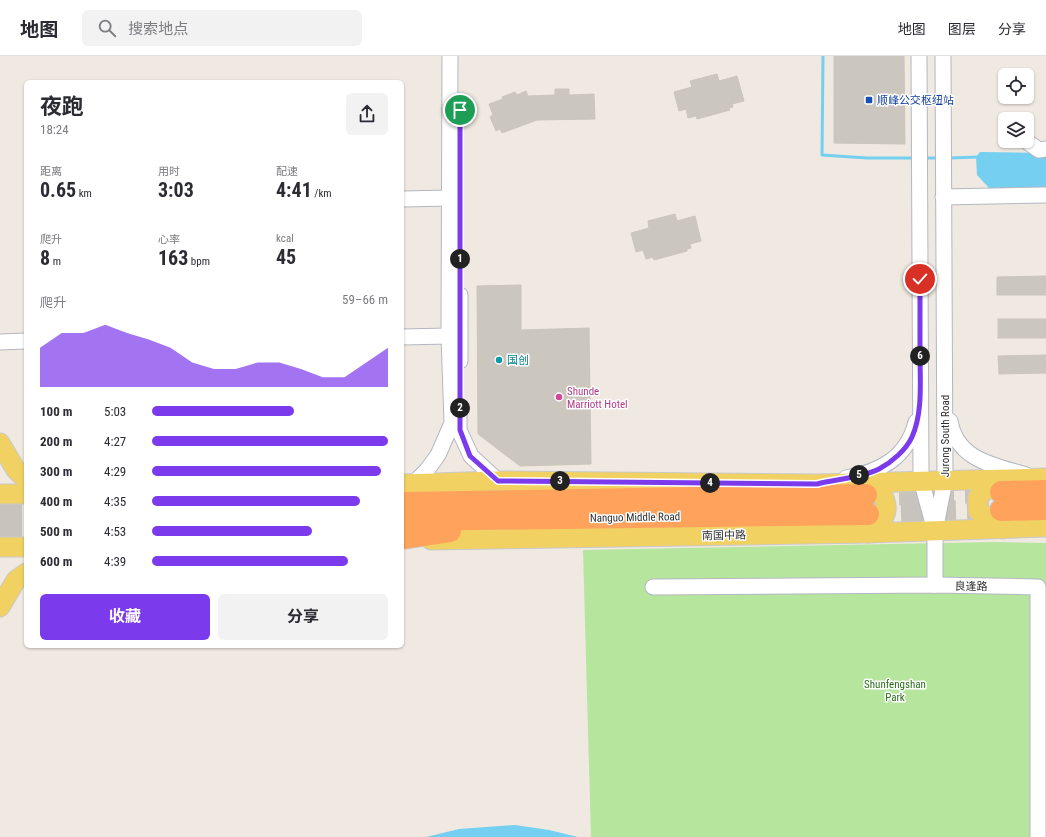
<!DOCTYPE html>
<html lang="zh">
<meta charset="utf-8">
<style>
body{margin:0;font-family:"Roboto Condensed","Noto Sans SC",sans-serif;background:#f2f2f3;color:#2b2b33;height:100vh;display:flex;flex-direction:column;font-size:15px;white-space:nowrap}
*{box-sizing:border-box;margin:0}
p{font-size:13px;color:#7c7c81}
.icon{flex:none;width:22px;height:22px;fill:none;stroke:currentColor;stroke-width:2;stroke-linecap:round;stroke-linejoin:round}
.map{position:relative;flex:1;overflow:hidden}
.drawer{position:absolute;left:24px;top:24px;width:380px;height:568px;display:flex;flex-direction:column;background:#fff;border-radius:6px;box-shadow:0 1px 3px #0004}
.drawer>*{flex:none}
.controls{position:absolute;left:998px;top:12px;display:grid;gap:8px}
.controls a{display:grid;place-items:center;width:36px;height:36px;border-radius:6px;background:#fff;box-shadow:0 1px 3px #0004;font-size:20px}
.pin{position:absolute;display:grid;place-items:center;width:34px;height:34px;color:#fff;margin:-17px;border:2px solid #fff;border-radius:50%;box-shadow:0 1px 4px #0007}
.km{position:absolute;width:20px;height:20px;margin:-10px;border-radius:50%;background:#222;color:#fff;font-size:11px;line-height:20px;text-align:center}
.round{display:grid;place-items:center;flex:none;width:42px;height:42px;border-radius:6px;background:#f2f2f3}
.head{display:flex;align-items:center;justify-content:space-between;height:68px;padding:0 16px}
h1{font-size:22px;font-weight:700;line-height:30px}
.metrics{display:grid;grid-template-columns:repeat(3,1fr);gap:6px;height:68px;padding:4px 16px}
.metrics div{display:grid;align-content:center}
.metrics b{font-size:20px;font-weight:700}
.metrics small{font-size:11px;font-weight:400}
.metrics p{font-size:11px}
.chart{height:112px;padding:8px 16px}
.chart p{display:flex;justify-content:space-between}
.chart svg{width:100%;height:72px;margin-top:4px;fill:#7c3aed;opacity:.7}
.button{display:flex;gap:8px;margin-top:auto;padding:8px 16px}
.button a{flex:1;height:46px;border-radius:6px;background:#7c3aed;color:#fff;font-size:16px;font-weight:700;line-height:46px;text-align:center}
.button a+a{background:#f2f2f3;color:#2b2b33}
ul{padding:0 16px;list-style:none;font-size:13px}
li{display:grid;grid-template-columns:64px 48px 1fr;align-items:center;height:30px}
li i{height:10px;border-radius:5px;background:#7c3aed}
header{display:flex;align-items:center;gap:24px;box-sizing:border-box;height:56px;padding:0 20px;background:#fff;border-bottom:1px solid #e1e1e2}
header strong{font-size:19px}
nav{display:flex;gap:22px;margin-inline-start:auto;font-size:14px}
.search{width:280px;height:36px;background:#f2f2f3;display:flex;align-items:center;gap:10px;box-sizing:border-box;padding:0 14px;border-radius:6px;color:#7c7c81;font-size:15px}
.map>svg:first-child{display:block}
.green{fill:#b6e59e}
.water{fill:#75cff0}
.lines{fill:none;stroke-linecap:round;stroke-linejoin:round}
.stream{stroke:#75cff0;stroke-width:3}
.building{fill:#cbc7bf;stroke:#cbc5ba}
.highway-tunnel{stroke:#c8c4bd;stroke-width:22;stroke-dasharray:22 11;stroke-linecap:butt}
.minor-casing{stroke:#b4b7c1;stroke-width:17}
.major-casing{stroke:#c9c9c9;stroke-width:21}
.highway-casing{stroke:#c9c9c9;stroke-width:24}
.minor{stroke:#fff;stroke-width:15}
.major{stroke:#f2d163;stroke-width:19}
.highway{stroke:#ffa35c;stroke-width:22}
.route-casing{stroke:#fff;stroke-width:8}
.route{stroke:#7c3aed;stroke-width:5}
.transit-dot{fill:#1a4fb4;stroke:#fff;stroke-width:1.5}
.culture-dot{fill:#0f9aa8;stroke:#fff;stroke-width:1.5}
.hotel-dot{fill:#d1479c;stroke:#fff;stroke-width:1.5}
.labels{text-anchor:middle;stroke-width:3;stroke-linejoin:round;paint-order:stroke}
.transit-label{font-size:11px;fill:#164399;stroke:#fff;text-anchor:start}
.culture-label{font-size:11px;fill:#0d838f;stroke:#fff;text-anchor:start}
.hotel-label{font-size:11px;fill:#b23c85;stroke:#fff;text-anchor:start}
.street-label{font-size:11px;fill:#2e2e2e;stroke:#fff}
.park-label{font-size:11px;fill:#2c6e1b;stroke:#fff}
</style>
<header>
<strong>地图</strong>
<div class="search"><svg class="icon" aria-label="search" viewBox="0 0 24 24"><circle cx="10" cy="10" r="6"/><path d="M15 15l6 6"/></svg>搜索地点</div>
<nav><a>地图</a><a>图层</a><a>分享</a></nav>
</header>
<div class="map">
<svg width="1046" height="781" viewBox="0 0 1046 781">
<rect width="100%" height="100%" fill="#efe9e1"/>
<path class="green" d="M994,486L1046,487V781H591L583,494Z"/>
<g class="water">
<path d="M980,96L1046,97V137L1008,136L989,132L977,119L976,101Z"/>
<path d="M515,769L549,774L578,781H426L459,773Z"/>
</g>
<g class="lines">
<g class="stream">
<path d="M823,0L822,99L867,102H915"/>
<path d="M925,102H939"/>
<path d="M949,102L979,101"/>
</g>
</g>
<g class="building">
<path d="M834,0H904L905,88L834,87Z"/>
<path d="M717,18L719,25L737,20L744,45L732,48L733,51L729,52L730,54L697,63L696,60L688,62L686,53L679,55L674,36L692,31L690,25Z"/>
<path d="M555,33H569V39L594,38L595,63L537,64L502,77L500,73L496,75L490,61L493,59L489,48L503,43L502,41L515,36L517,39L526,35L528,40L555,39Z"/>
<path d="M675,158L677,165L695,160L701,185L690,188L691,192L687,193V195L654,204L653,201L646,203L643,194L636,196L631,177L649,172L648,165Z"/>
<path d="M1046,220V239H997V221Z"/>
<path d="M521,229V274L589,272L591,408L520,410L478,378L477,230Z"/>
<rect x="998" y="263" width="48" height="19"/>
<path d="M1046,299V317L999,318L998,300Z"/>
</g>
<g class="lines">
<g class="highway-tunnel">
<path d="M866,439L1000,436"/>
<path d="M0,454H26"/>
<path d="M868,458L999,454"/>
<path d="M0,470H26"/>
</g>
<defs>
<g id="minor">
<path d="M919,0L921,424L934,471"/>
<path d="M1026,85L1039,94L1046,93"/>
<path d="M943,141L1046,139"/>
<path d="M402,143L450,142"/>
<path d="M402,281L449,280"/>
<path d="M0,286L26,285"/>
<path d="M460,305V239"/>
<path d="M459,355V374L471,400L498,425"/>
<path d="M950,365C957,404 993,409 1026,419"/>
<path d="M846,422C880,416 907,402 916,366"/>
<path d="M413,428L427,414L438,399L452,367L449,280L450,0"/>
<path d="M935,529V475L945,424L943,0"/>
<path d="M653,531L935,529L1038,531V781"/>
</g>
<g id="major">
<path d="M0,387L16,414L26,423"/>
<path d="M402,428L498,425L817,428L1046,422"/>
<path d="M862,429L880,433C892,455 886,461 869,477"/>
<path d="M0,438H26"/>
<path d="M1003,473L978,455V441L992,428L1005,424"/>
<path d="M431,484L869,477L1046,471"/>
<path d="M0,491H26"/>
<path d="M0,551L16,524L26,517"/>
</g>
<g id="highway">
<path d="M1001,436L1046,435"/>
<path d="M402,447L866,439"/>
<path d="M1001,454L1046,453"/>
<path d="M402,464L868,458"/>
<path d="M402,482L450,475"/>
</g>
</defs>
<use href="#minor" class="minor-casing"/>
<use href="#major" class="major-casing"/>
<use href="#highway" class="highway-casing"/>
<use href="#minor" class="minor"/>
<use href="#major" class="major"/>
<use href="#highway" class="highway"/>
</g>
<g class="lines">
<defs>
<path id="route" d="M460,54V374L470,400L498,425L817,428C837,423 861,422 879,413C892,406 906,394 912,381C923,356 920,325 920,299C920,274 920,248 920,223"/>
</defs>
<use href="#route" class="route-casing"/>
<use href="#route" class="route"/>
</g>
<rect class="transit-dot" x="865" y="40" width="8" height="8" rx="2"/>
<circle class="culture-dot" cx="499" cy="304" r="4"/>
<circle class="hotel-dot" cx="559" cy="341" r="4"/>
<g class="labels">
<g class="transit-label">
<text x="877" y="48">顺峰公交枢纽站</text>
</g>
<g class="culture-label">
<text x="507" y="308">国创</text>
</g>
<g class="hotel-label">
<text x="567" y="339">Shunde<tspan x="567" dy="13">Marriott Hotel</tspan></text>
</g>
<g class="street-label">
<text transform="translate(945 380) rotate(-90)" y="4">Jurong South Road</text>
<text transform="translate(635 461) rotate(-1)" y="4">Nanguo Middle Road</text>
<text transform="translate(724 479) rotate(-1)" y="4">南国中路</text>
<text transform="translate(971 530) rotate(1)" y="4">良逢路</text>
</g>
<g class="park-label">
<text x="895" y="632">Shunfengshan<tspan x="895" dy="13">Park</tspan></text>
</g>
</g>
</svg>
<div class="controls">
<a><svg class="icon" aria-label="locate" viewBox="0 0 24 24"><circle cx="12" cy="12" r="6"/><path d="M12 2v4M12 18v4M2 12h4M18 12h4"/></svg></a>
<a><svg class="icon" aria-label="layers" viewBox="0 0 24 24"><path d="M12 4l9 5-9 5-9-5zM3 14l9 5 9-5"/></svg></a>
</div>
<div class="pin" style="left:460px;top:54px;background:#1e9e55"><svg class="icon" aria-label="arrive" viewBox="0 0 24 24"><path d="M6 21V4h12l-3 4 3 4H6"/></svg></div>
<div class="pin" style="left:920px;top:223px;background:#d93025"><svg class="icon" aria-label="check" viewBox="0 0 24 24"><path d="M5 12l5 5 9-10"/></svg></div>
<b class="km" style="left:460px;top:203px">1</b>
<b class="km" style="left:460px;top:352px">2</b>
<b class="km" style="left:560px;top:425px">3</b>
<b class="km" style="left:710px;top:427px">4</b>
<b class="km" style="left:859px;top:419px">5</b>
<b class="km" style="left:920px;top:300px">6</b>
<section class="drawer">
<div class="head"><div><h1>夜跑</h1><p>18:24</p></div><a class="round"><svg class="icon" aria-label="share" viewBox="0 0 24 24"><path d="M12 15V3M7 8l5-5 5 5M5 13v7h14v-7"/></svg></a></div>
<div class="metrics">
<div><p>距离</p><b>0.65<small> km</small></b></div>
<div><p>用时</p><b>3:03</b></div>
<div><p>配速</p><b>4:41<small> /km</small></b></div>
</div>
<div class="metrics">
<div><p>爬升</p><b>8<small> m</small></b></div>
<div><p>心率</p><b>163<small> bpm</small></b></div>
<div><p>kcal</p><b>45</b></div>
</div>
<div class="chart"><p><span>爬升</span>59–66 m</p>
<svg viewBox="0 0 160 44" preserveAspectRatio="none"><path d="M0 44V20L10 11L20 11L30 6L40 11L50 15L60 20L70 29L80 33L90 33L100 29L110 29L120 33L130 38L140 38L150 29L160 20V44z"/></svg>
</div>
<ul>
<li><b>100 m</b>5:03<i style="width:60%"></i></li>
<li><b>200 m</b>4:27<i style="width:100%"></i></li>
<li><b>300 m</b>4:29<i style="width:97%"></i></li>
<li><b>400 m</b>4:35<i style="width:88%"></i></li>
<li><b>500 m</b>4:53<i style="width:68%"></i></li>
<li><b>600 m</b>4:39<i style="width:83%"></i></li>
</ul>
<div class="button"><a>收藏</a><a>分享</a></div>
</section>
</div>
